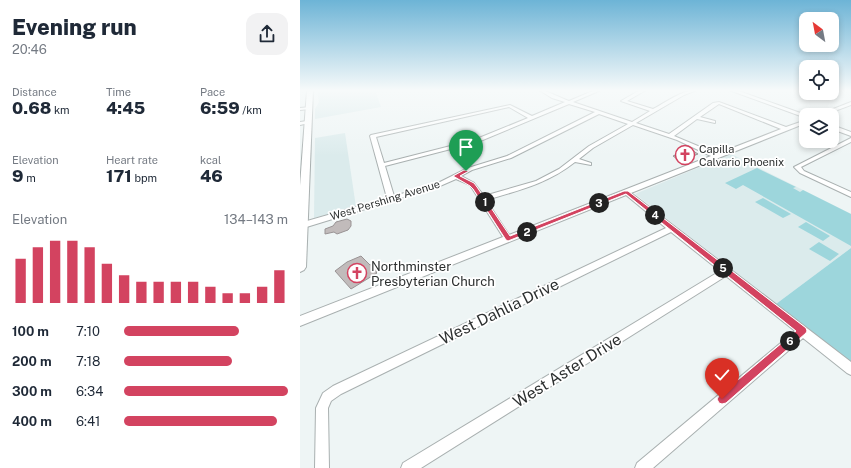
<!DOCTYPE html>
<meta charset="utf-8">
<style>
body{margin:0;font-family:"Public Sans",sans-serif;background:#f2f2f3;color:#1f2937;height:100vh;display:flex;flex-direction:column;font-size:15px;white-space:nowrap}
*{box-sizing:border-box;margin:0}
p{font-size:13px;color:#747a83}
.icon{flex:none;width:22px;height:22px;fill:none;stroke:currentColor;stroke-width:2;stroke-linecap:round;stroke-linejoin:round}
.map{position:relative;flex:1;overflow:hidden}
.sheet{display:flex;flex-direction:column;background:#fff;width:300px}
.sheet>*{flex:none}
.needle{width:26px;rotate:328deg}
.tools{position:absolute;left:499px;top:12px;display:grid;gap:8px}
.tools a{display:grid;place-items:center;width:40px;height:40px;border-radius:8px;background:#fff;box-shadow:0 2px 6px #0003;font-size:20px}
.pin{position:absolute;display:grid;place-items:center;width:34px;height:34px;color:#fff;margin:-41px -17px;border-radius:50% 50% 50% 0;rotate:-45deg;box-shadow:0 0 4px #0007}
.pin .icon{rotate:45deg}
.km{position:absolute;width:20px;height:20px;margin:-10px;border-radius:50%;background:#222;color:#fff;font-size:11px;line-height:20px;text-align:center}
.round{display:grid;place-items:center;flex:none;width:42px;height:42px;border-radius:12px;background:#f2f2f3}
.overview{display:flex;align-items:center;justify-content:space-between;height:68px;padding:0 12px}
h1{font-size:22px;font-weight:800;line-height:30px}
.stats{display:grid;grid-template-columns:repeat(3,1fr);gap:6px;height:68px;padding:4px 12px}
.stats div{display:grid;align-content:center}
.stats b{font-size:17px;font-weight:800}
.stats small{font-size:11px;font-weight:400}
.stats p{font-size:11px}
.chart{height:112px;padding:8px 12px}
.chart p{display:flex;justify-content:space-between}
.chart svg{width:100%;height:72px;margin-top:4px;stroke:#d34360;stroke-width:6}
ul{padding:0 12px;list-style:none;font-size:13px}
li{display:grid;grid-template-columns:64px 48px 1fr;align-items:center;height:30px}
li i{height:10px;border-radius:5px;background:#d34360}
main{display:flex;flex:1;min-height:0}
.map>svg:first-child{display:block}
.built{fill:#dbebec}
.green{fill:#9dd6dc}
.building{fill:#c1bbbb;stroke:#999394}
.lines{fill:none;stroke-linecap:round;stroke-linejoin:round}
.minor-casing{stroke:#a9b0b0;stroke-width:2}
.major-casing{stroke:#a9b0b0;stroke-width:2}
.minor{fill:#fff;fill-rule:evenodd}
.major{fill:#fff;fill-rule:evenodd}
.route{fill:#d34360;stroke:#fff}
.labels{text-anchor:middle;stroke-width:3.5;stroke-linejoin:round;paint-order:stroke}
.far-poi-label{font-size:11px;fill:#2d3030;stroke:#fff;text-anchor:start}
.far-street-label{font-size:11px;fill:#2d3030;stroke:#fff}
.poi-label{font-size:13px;fill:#2d3030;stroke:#fff;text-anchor:start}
.near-street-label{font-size:16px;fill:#2d3030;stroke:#fff}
</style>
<main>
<section class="sheet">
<div class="overview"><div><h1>Evening run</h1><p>20:46</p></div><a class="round"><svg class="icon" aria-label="share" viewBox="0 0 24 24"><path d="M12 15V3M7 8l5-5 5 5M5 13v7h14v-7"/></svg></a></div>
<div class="stats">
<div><p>Distance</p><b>0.68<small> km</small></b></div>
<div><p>Time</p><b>4:45</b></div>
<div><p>Pace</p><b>6:59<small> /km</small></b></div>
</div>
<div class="stats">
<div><p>Elevation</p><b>9<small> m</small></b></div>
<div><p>Heart rate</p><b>171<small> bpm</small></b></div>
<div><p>kcal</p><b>46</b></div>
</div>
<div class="chart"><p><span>Elevation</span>134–143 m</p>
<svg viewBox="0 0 160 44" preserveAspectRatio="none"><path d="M5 44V17M15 44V10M25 44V6M35 44V6M45 44V10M55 44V20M65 44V27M75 44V31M85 44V31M95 44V31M105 44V31M115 44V34M125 44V38M135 44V38M145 44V34M155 44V24"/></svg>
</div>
<ul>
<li><b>100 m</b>7:10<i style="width:70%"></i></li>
<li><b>200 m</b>7:18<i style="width:66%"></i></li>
<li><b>300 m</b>6:34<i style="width:100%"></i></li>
<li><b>400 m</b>6:41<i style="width:93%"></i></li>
</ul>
</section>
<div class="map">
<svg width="551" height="468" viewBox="0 0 551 468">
<rect width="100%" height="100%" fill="#eef5f5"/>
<g class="built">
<path d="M17,90H91L76,93L81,107L15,119V109L19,102Z"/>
<path d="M45,133L56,207L14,218L15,138Z"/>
<path d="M431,154L551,214V248L476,304L335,194Z"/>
</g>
<g class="green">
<path d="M457,168L496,187L493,188L500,192L503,190L551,214V246L443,185L436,189L425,183Z"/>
<path d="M463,198L491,214L483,218L455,202Z"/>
<path d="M506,222L530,236L523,241L498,227Z"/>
<path d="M519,242L539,254L530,261L509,249Z"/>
<path d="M551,248V362L476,304Z"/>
</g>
<g class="building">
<path d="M390,149L398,154L380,161L373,156Z"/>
<path d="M47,219L51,221V226L48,230L37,234L34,232L25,234V229L33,226L36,222Z"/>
<path d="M61,256L70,265L77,263L81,267L76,272L77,273L51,289L35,271L47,262Z"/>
</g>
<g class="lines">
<defs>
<g id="minor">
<path d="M239,90C246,90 261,98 269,101L295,90H301L273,102L332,122L350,111L321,101L340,90H346L327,101L353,109C367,102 381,90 397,90L384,95L336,123L369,134L413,103L419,102L486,127L506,120V123L331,193L551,362V375L547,373L503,338L353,468H335L337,463L495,331L426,276L121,468H101L103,463L420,271L371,232L41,394L31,401L28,408L29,468H15L16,408L23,393L33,386L366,228L326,195L0,326V316L203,237L170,185L156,179L140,186L0,229V223L87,198L70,136L71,135L210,105L232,116L265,102L252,98ZM269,104L295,112L207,156L168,168L136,184L94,196L85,166L178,142ZM419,104L481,129L417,154L374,136L397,119L415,123V121L400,117ZM209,107L228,118L174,140L84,163L76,137ZM299,114L328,124L289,146L259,169L236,181L184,196L174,183L161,176L172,170L211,158ZM333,125L377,140L411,156L209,235L186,200C220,190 247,184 275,162L291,165V163L279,159L293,148Z"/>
<path d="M429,90H436L506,115V118Z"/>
<path d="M551,102V105L524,115H518Z"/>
<path d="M10,107V109L0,110V108Z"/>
<path d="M7,121H9V123L0,125V122Z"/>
<path d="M532,125L551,132V136L532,129Z"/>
<path d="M551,138V142L501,167L504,171L551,192V197L500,173L494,167Z"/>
</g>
<path id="major" d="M7,90H13L6,267L4,270L0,272V186Z"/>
</defs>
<use href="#minor" class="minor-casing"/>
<use href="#major" class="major-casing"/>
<use href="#minor" class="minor"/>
<use href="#major" class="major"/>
</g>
<linearGradient id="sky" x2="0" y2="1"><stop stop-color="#6db4d6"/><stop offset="0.58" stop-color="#f7fafa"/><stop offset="1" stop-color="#f7fafa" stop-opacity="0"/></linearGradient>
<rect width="551" height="156" fill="url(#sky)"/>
<path class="route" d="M164,170L169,171L160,176L174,183L177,187L210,236L324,191H328L506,328L507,331L506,333L426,403L422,404L419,403L417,399L419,396L496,331L326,194L208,241L206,240L173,189L170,186L153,176Z"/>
<defs>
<symbol id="church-ring" viewBox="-11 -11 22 22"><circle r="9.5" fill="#fff" stroke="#d34360" stroke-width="1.5"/><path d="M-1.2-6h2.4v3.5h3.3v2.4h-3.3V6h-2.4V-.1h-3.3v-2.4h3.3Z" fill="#d34360"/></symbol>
</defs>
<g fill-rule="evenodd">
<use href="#church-ring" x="374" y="144" width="22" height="22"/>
<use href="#church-ring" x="46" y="262" width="22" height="22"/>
</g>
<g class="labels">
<g class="far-poi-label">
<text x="399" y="153">Capilla<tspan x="399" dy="13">Calvario Phoenix</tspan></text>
</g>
<g class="far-street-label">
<text transform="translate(85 200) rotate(-17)" y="4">West Pershing Avenue</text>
</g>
<g class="poi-label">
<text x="71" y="271">Northminster<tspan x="71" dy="15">Presbyterian Church</tspan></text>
</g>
<g class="near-street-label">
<text transform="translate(199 311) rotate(-26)" y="6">West Dahlia Drive</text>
<text transform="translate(267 370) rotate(-32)" y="6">West Aster Drive</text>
</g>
</g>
</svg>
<div class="tools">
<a><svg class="needle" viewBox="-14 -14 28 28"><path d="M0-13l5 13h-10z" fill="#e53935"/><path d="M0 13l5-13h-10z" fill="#747a83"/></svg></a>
<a><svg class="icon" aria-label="locate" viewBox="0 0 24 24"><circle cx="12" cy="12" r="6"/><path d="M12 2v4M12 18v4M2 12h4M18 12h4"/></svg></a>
<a><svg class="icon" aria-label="layers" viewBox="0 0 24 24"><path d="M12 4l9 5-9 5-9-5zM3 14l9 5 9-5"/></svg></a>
</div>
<div class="pin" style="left:166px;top:171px;background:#1e9e55"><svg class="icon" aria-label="arrive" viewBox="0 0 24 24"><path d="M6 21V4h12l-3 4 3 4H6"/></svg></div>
<div class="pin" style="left:422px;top:399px;background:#d93025"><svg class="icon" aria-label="check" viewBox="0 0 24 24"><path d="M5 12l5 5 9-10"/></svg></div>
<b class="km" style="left:185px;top:202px">1</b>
<b class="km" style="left:227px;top:232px">2</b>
<b class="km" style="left:299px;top:203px">3</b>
<b class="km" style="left:355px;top:215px">4</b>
<b class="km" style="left:423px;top:268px">5</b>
<b class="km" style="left:490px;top:341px">6</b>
</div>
</main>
